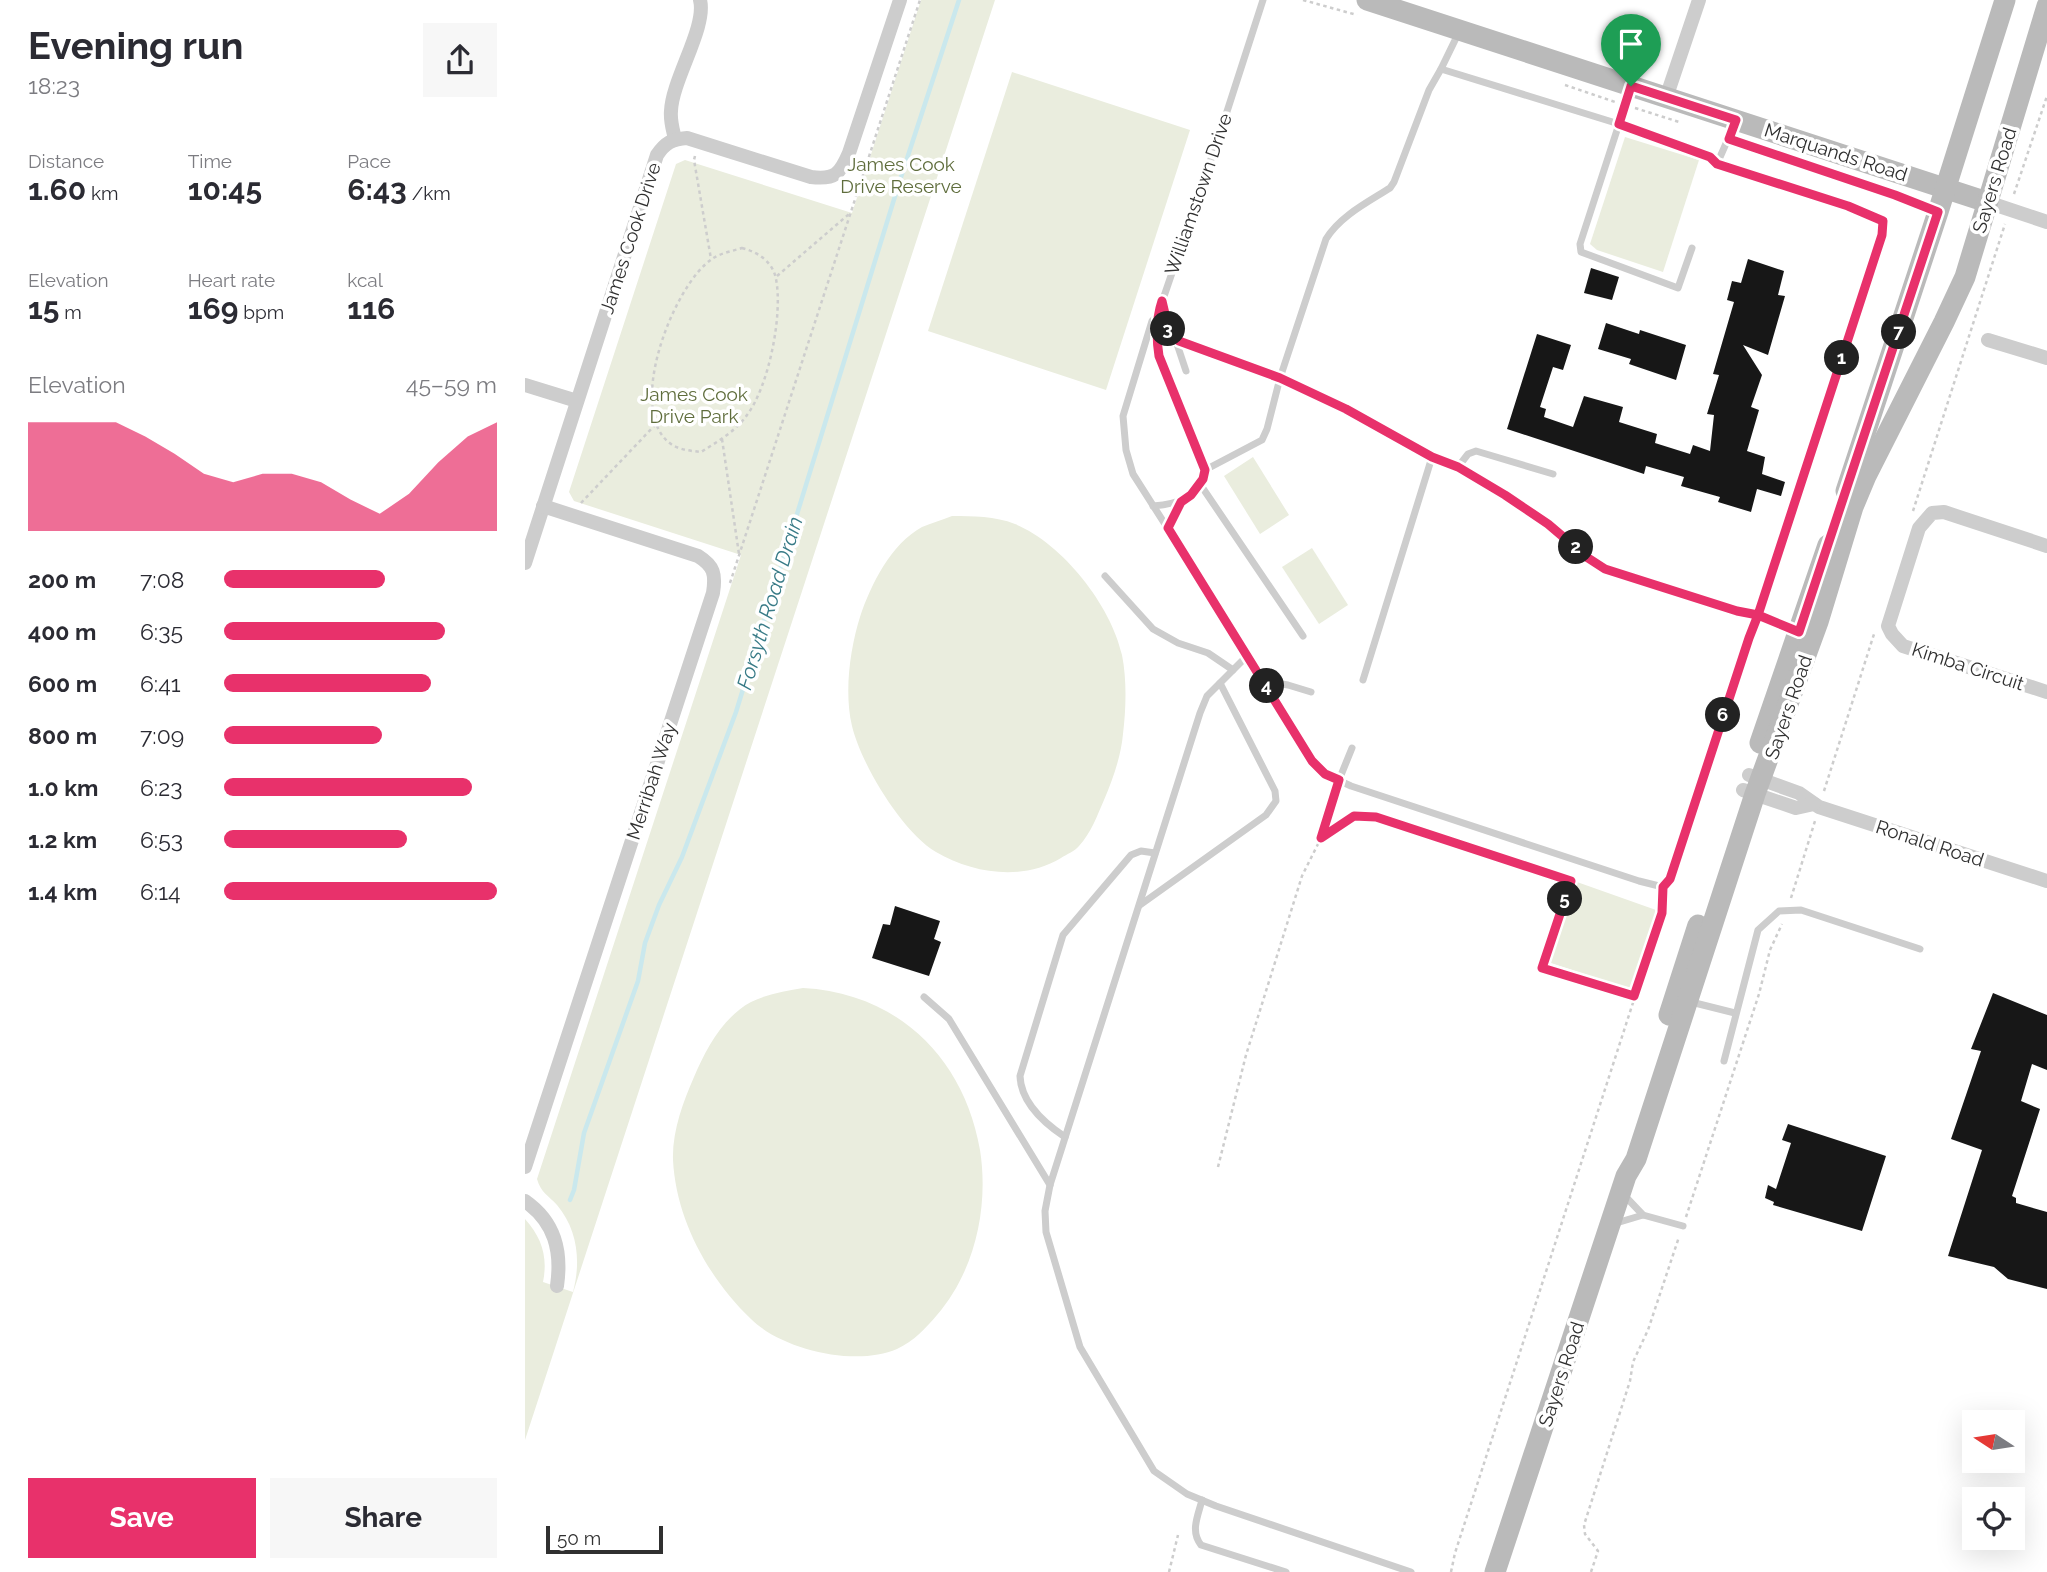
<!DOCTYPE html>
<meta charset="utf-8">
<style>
body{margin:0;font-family:Raleway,sans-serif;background:#f7f7f7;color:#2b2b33;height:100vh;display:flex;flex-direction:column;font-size:26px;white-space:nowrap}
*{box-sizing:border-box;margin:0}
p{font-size:23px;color:#7c7c81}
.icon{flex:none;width:38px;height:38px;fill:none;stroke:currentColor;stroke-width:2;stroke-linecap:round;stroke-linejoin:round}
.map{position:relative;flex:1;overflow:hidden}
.drawer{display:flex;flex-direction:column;background:#fff;width:525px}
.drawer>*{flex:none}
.needle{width:46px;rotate:282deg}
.controls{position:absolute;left:1437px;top:1410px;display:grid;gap:14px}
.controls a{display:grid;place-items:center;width:63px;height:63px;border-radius:0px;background:#fff;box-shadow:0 7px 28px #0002;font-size:35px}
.scale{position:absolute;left:21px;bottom:18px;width:117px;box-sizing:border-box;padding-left:7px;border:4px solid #303030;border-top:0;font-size:19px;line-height:24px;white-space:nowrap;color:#303030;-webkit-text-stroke:5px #fff;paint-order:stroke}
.pin{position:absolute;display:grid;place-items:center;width:60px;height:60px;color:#fff;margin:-72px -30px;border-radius:50% 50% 50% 0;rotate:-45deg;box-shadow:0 0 7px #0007}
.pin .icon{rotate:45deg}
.km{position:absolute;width:35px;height:35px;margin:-18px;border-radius:50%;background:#222;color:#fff;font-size:19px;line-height:35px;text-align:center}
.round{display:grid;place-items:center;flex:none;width:74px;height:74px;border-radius:0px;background:#f7f7f7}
.overview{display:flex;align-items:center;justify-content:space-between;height:119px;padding:0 28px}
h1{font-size:38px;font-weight:700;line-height:52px}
.stats{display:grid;grid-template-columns:repeat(3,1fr);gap:10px;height:119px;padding:7px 28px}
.stats div{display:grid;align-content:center}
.stats b{font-size:30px;font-weight:700}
.stats small{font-size:19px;font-weight:400}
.stats p{font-size:19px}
.chart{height:196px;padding:14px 28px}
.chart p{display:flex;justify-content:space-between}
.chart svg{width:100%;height:126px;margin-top:7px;fill:#e8316b;opacity:.7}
.primary-button{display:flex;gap:14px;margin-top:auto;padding:14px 28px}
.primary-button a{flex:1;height:80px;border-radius:0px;background:#e8316b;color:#fff;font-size:28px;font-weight:700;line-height:80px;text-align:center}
.primary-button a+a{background:#f7f7f7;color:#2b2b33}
ul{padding:0 28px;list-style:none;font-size:23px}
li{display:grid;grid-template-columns:112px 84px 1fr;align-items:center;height:52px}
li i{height:18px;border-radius:9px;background:#e8316b}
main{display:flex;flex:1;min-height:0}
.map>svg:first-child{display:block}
.green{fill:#eaedde}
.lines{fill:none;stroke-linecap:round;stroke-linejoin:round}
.stream{stroke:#cae8ed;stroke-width:4.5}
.building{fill:#171717}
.path{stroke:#cdcdcd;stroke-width:2.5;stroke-dasharray:3.5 3.5;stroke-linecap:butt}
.lane{stroke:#cdcdcd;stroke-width:7}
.street{stroke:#cdcdcd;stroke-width:14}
.secondary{stroke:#bababa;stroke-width:21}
.route-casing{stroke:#fff;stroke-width:14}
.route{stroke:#e8316b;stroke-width:9}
.labels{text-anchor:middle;stroke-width:7;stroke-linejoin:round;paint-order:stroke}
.street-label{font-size:19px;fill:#303030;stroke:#fff}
.park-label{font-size:19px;fill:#5f6d3c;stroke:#fff}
.water-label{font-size:21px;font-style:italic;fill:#387b87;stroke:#fff}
</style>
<main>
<section class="drawer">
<div class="overview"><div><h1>Evening run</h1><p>18:23</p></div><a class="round"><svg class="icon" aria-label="share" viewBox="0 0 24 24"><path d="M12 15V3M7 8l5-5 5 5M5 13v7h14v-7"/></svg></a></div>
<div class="stats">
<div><p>Distance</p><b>1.60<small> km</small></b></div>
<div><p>Time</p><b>10:45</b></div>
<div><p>Pace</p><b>6:43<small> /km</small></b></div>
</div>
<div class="stats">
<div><p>Elevation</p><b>15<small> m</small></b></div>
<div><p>Heart rate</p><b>169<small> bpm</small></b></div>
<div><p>kcal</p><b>116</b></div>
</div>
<div class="chart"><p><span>Elevation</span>45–59 m</p>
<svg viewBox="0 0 160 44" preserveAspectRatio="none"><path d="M0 44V6L10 6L20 6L30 6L40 11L50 17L60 24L70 27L80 24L90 24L100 27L110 33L120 38L130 31L140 20L150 11L160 6V44z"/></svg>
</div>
<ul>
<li><b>200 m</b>7:08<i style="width:59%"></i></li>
<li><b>400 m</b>6:35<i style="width:81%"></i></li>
<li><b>600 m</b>6:41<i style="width:76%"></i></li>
<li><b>800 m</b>7:09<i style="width:58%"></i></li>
<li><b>1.0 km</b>6:23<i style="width:91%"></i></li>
<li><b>1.2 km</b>6:53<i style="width:67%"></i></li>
<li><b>1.4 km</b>6:14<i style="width:100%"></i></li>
</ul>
<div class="primary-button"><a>Save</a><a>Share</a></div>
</section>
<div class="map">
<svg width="1522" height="1572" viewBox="0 0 1522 1572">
<rect width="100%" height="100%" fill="#fff"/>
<g class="green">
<path d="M396,0H470L0,1440V1219C17,1238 23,1257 18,1282L48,1292C56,1262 53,1230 32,1205C23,1195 16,1193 12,1179L216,555L49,501L44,492L151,164L160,160L327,213Z"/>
<path d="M487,72L665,130L581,390L403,331Z"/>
<path d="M1100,137L1174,160L1138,272L1072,250L1065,244Z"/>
<path d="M728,457L764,515L735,534L699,476Z"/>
<path d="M427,516C448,516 470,516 490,524C537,543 586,605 597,655C602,680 601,709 598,734C596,756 588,779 579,800C572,816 566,833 554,846C550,851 542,854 536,858C498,881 449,874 411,852C377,832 336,764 327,726C319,692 325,649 335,617C346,584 366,544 397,527C406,523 418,520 427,516Z"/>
<path d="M787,548L823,605L794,624L757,567Z"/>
<path d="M1052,882L1131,910L1107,990L1023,962Z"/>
<path d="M278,988C372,993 439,1057 455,1150C464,1207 450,1271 412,1315C400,1329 389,1341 372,1349C331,1367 257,1350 226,1319C184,1279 151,1220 148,1160C147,1132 158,1102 169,1077C181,1049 198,1017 226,1002C242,994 261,991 278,988Z"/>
</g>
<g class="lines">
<path class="stream" d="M45,1200L49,1190L59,1133L113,981L120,943L134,905L157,857L211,712L375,180L434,0"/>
</g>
<g class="building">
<path d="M1223,259L1259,271L1253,295L1260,296L1243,355L1218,345L1237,375L1226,407L1234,410L1222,451L1240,457L1237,474L1260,482L1256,496L1232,489L1226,512L1193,502L1195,497L1156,486L1159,477L1121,466L1119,474L982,429L1012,334L1046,345L1038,370L1028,367L1015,407L1021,409L1019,417L1048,427L1059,396L1098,407L1094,422L1132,434L1130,443L1165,454L1168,445L1185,451L1189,415L1182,414L1194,375L1188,374L1209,302L1202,300L1207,281L1216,283Z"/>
<path d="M1066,268L1094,277L1087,300L1059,293Z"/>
<path d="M1081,323L1114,334L1115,330L1161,345L1151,380L1104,364L1106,359L1073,349Z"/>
<path d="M370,906L415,921L409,939L416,942L404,976L347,958L358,924L365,925Z"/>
<path d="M1468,993L1522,1015V1070L1507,1064L1496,1101L1515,1109L1487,1196L1491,1198V1203L1522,1212V1289L1483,1279L1469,1267L1423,1256L1457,1150L1426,1139L1456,1051L1446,1049Z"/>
<path d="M1263,1124L1361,1156L1337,1231L1248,1205L1249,1202L1240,1198L1243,1185L1251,1189L1266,1143L1257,1140Z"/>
</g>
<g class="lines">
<g class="path">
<path d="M778,0L832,15"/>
<path d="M1040,85L1090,102"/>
<path d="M1110,108L1154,122"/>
<path d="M1213,142L1370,195L1395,206"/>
<path d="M170,156L169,160L186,259"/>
<path d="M1489,194L1522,96"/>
<path d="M217,248C233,252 248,262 251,279C258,314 244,386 222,415C211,431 192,442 176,452C167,451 157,450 149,446C97,416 148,285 187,259C195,253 208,251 217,248Z"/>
<path d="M252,276L324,214"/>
<path d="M197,439L214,554"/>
<path d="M56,503L131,424"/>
<path d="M1388,511L1480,224"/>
<path d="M205,583L395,0"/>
<path d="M1299,791L1349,634"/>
<path d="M796,838L829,816L851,817L1046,881L1017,968L1109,996"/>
<path d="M1266,898L1290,821"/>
<path d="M693,1167L721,1055L777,876L796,838L811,790"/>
<path d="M1161,1217L1234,994L1245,950L1257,924"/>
<path d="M644,1572L653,1535"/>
<path d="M926,1572L930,1553L1137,913V897"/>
<path d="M1066,1572L1073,1551L1060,1534L1059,1525L1105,1381L1108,1362L1123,1330L1154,1237"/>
</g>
<g class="lane">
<path d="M916,69L934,32"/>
<path d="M1106,87L1055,244L1056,252L1153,288L1167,248"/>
<path d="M1192,164L1210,123"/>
<path d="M636,305L697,127L738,0"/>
<path d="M632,316L627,321L598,416L601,450L608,474L731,667L787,761L800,774L826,786L1114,881L1138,887L1145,879L1357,235L1358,221L1323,206L1192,164L1185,157L1094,124L916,69L904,90L869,182L865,188C843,202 815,216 801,239L755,378L654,341L645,335L637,301"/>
<path d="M650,338L661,371"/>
<path d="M933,467L943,454L951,451L1028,474"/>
<path d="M680,470L737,440L742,429L755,378L821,409L980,495L1023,524L1063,558L1080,569L1233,615L1269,630"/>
<path d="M675,484L778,636"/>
<path d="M628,506C653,504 674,498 680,470L634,356L631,339L632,316"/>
<path d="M643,528L656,502"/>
<path d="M580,576L628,629L653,643L683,653L708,670"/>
<path d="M723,655L682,696L675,713L525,1185L520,1211L521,1232L555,1347L629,1471L662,1494L691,1506L886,1572"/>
<path d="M838,680L907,457"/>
<path d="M739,681L763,685L786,692"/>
<path d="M814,780L827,748"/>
<path d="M615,905L741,815L751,801L750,791L695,683"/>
<path d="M399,997L424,1019L525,1185"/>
<path d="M1166,1002L1210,1013"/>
<path d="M1199,1061L1233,930L1254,911L1276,910L1395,949"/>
<path d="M540,1137C519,1123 496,1103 495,1076L538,935L606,855L616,851L630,853"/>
<path d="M1099,1195L1118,1215L1158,1226"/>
<path d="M1088,1224L1118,1215"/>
<path d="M677,1500C673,1516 665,1531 676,1545L761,1572"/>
</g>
<g class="street">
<path d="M1141,98L1174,0"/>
<path d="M150,139C148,130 145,121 146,111C147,80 182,27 175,0"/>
<path d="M1462,202L1522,222"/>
<path d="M1463,340L1522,358"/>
<path d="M0,385L52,401"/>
<path d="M1522,546L1419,512L1407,513L1394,528L1363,626L1367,634L1378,646L1522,692"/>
<path d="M0,563L132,155C140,143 147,139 162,138L286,177C310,180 315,174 324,153L375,0"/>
<path d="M1224,775L1274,793L1294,807L1522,881"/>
<path d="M1218,790L1271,808L1289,804"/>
<path d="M0,1167L188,593C191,574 189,566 173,556L18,506"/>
<path d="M0,1201C30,1222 37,1251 32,1286"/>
</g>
<g class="secondary">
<path d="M842,0L1462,202"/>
<path d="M1321,491L1413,212L1480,0"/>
<path d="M1235,743L1303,545"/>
<path d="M1144,1015L1173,925"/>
<path d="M970,1572L1101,1176L1111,1159L1230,794L1293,622L1328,507L1341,476L1419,322L1440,277L1522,6"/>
</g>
</g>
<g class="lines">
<defs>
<path id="route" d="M1106,86L1094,124L1185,157L1192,164L1323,206L1358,221L1357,235L1233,615L1212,611L1080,569L1063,558L1023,524L980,495L933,467L907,457L821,409L755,378L654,341L645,335L637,301C631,319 631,337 634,356L680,470L678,479L666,495L656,502L643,528L787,761L800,774L814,780L796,838L829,816L851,817L1046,881L1017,968L1109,996L1137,913L1138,887L1145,879L1224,638L1233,615L1274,632L1413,212L1370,195L1204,139L1211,120L1106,86"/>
</defs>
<use href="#route" class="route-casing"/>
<use href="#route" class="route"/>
</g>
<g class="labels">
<g class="street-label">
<text transform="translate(1311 152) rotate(18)" y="7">Marquands Road</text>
<text transform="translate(1469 180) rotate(-73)" y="7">Sayers Road</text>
<text transform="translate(673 194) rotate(-71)" y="7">Williamstown Drive</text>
<text transform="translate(105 238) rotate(-72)" y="7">James Cook Drive</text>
<text transform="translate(1443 666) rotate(18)" y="7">Kimba Circuit</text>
<text transform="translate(1263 707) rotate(-71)" y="7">Sayers Road</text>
<text transform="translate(126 781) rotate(-72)" y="7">Merribah Way</text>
<text transform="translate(1405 843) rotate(18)" y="7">Ronald Road</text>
<text transform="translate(1036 1374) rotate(-72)" y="7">Sayers Road</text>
</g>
<g class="park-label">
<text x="376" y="171">James Cook<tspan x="376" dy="22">Drive Reserve</tspan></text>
<text x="169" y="401">James Cook<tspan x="169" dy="22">Drive Park</tspan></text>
</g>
<g class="water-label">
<text transform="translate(245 603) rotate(-73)" y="7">Forsyth Road Drain</text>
</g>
</g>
</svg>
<div class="controls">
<a><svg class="needle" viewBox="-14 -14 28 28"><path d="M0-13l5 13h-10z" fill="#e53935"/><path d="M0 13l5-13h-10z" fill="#7c7c81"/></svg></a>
<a><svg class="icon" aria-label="locate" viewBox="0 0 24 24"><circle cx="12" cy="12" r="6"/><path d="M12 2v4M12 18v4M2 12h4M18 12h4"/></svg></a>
</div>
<div class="scale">50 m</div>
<div class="pin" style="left:1106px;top:86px;background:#1e9e55"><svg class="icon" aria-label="arrive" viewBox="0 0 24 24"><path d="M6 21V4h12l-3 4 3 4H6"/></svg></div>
<b class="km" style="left:1317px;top:358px">1</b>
<b class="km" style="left:1051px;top:547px">2</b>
<b class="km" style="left:643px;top:329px">3</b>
<b class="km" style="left:742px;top:686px">4</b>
<b class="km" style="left:1040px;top:899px">5</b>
<b class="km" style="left:1198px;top:715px">6</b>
<b class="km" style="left:1374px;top:332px">7</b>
</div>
</main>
